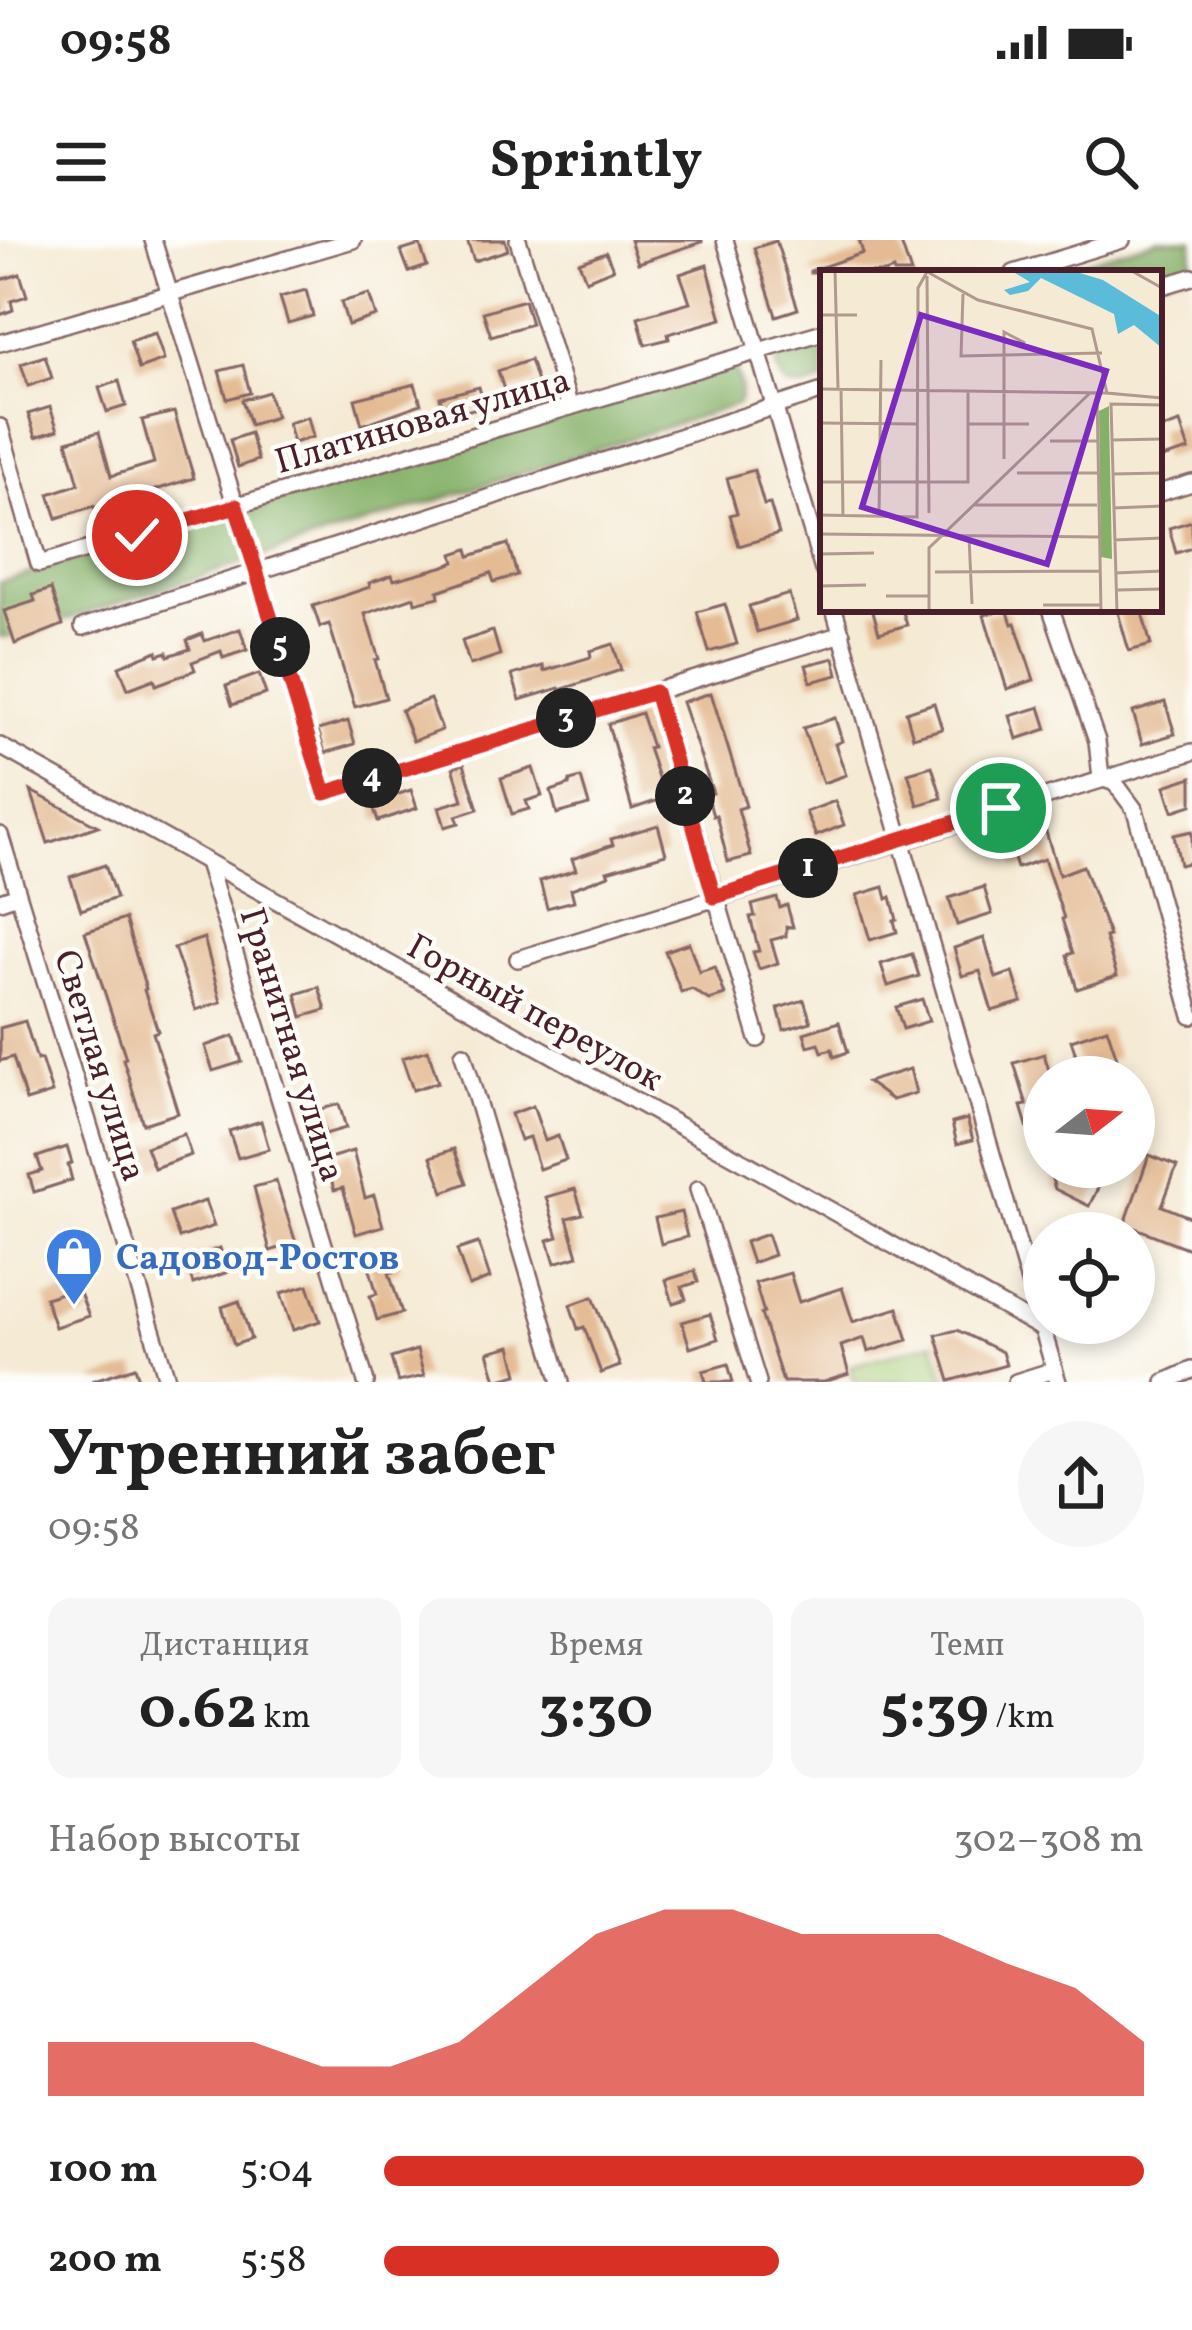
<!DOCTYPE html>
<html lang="ru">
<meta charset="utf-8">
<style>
body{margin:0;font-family:Vollkorn,serif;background:#f6f6f6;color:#222;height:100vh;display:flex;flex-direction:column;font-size:45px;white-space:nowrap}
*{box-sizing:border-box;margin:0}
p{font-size:39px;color:#767676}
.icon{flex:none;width:66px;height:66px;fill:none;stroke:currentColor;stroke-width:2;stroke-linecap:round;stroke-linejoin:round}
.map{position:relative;height:1142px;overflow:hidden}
.side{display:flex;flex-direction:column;background:#fff;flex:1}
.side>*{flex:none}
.needle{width:78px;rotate:73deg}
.controls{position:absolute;left:1023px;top:816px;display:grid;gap:24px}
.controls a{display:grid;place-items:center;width:132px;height:132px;border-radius:50%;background:#fff;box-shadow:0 6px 18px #0003;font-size:60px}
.pin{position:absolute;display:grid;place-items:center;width:102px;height:102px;color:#fff;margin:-51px;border:6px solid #fff;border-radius:50%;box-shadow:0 3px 12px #0007}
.km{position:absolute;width:60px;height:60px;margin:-30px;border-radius:50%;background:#222;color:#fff;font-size:33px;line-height:60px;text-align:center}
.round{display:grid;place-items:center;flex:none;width:126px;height:126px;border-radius:63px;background:#f6f6f6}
.overview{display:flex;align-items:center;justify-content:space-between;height:204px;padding:0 48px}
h1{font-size:66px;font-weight:700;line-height:90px}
.stats{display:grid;grid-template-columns:repeat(3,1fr);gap:18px;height:204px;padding:12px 48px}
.stats div{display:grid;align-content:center;border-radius:24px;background:#f6f6f6;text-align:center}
.stats b{font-size:60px;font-weight:700}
.stats small{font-size:33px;font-weight:400}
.stats p{font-size:33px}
.chart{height:336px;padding:24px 48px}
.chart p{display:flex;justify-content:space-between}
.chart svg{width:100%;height:216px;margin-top:12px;fill:#d93025;opacity:.7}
ul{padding:0 48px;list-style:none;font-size:39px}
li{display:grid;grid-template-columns:192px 144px 1fr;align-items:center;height:90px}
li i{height:30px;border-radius:15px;background:#d93025}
.status{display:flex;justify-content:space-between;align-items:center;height:84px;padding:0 60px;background:#fff;direction:ltr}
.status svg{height:33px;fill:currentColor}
header{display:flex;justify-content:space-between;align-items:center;height:156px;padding:0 48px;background:#fff;font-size:54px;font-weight:700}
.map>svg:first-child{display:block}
.green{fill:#a5cc77;stroke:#787651;stroke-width:3}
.forest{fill:#84b068;stroke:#67684a;stroke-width:3}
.building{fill:#e4bb94}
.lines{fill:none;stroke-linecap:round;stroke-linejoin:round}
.minor-casing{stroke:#866666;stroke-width:20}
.minor{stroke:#fff;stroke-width:15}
.route-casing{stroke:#fff;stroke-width:24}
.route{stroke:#d93025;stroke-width:15}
.labels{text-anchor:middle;stroke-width:9;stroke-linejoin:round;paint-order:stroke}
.street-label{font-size:36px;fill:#4a1f2b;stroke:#fdfcf7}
.shop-label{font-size:36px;font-weight:bold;fill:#366cbe;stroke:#fdfcf7;text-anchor:start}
.inset-road{fill:none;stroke:#b19990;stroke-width:3}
.view{fill:#7b2cbf;fill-opacity:0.15;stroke:#7b2cbf;stroke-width:6}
.inset-edge{fill:none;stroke:#4a1f2b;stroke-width:6}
</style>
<div class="status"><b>09:58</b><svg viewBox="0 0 49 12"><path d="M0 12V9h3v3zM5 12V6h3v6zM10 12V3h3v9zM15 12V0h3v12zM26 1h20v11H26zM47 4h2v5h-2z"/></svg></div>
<header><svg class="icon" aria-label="menu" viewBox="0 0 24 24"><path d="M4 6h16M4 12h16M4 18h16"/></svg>Sprintly<svg class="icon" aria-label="search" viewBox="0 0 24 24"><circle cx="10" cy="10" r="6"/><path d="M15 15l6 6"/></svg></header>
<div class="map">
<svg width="1192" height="1142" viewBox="0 0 1192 1142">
<rect width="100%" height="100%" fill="#fdfcf7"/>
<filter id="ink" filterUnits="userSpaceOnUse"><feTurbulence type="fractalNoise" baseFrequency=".00833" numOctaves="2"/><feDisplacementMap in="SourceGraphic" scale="24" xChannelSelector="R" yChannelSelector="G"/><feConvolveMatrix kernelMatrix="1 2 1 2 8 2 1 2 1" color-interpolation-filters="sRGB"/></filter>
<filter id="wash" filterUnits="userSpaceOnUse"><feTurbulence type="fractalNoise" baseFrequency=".004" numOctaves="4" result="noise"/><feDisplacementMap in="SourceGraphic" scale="48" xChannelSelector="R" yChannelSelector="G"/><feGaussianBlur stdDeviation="2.7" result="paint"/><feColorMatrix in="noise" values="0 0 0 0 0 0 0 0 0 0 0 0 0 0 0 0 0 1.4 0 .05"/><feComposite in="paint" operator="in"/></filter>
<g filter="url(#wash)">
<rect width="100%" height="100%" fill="#f5ead4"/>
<path class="green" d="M934,1102L946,1142H855L850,1126Z"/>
<g class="forest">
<path d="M1158,0H1192V30L1159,40V33H1045Z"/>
<path d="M823,98V142L802,148L786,146L777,130V119L786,109Z"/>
<path d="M723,128L735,130C740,143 744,151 738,164L15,396L0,397V342Z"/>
</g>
<g id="blocks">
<g class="building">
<path d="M467,0H505L508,10L474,21Z"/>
<path d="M630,0H702V2L638,23Z"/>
<path d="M859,0H900L911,33H894L893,30L885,33H810V31L863,13Z"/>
<path d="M776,1L798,69L776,76L754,8Z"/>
<path d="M420,5L427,26L409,32L401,11Z"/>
<path d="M606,12L613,29L586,40L579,22Z"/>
<path d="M707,25L722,79L668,94L669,99L645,105L638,77L690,62L680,34Z"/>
<path d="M20,34L27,56L11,61L13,70L0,75V36L4,39Z"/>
<path d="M306,50L313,76L288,83L280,57Z"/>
<path d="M369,54L376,76L348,85L341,62Z"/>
<path d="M524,60L531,84L491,96L483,72Z"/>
<path d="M155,93L164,120L139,129L130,101Z"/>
<path d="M45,116L52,138L28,146L21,124Z"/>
<path d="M530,120L537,142L505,153L498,131Z"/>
<path d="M243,125L250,153L227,159L219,131Z"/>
<path d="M119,141L126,166L107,172L99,148Z"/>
<path d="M415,144L421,164L362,185L355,159Z"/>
<path d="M479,147L484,166L445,177L440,157Z"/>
<path d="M268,152L276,177L250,185L242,160Z"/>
<path d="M50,167L58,190L36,197L28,174Z"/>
<path d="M174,172L194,238L117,262L118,266L96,272L94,266L57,278L49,254L79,244L67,201L99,192L111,236L154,223L142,180Z"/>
<path d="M308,177L313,197L293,203L288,183Z"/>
<path d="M1180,183L1189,210L1162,218L1159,190Z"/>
<path d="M250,193L258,220L238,227L230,200Z"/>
<path d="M754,230L764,265L770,264L779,294L739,306L730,275L737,273L727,238Z"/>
<path d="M1192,281V308L1176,313L1169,288Z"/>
<path d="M508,304L517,335L494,342L491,333L438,351L439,357L415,363L414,357L365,374L379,419L375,420L386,458L355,467L329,384L320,387L313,366L370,347L369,343L392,335L394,340L445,326L455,322L453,314L468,309L470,316Z"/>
<path d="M51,349L63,385L15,404L4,371L35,361L33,355Z"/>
<path d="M789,354L797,380L757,392L749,366Z"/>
<path d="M725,364L737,404L709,412L697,372Z"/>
<path d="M879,369H902L907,385L879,393L873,371Z"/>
<path d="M1007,369L1012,384L1015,383L1034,440L1007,449L984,375Z"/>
<path d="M1117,369H1141L1151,405L1129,411Z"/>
<path d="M240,389L247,410L223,418L221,411L192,422L195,430L175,438L156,445L154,439L128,449L119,426L157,411L158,415L167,412L168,416L190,409L187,400L202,394L205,401Z"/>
<path d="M493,391L500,415L470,425L462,401Z"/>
<path d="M613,404L621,430L560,450L559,448L520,460L512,435L543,426L544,431L591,417L590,411Z"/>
<path d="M834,418L838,435L811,442L806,425Z"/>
<path d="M259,434L266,454L232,465L226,446Z"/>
<path d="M711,453L746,566L738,569L751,616L728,622L716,575L713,576L707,555L713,553L682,462Z"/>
<path d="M430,459L442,490L413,501L401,470Z"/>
<path d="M1165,462L1175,494L1142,504L1133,472Z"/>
<path d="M934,463L942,489L913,497L906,472Z"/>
<path d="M1040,467L1047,489L1017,499L1010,476Z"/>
<path d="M641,473L652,507L648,508L665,558L632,569L608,484Z"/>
<path d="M835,478L842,501L835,504L846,535L823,543L803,488Z"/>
<path d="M348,481L355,504L325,513L318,490Z"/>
<path d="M464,524L478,569L456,576L459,583L445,587L439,567L463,560L453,527Z"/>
<path d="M932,526L942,558L918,565L908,533Z"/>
<path d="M533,528L542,556L526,561L529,569L512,574L501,538Z"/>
<path d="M1192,537V565L1173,571L1165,546Z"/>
<path d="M581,538L589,565L557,574L551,551L569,545L570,541Z"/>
<path d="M411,550L417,568L378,581L372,563Z"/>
<path d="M31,551L98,586L48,603Z"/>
<path d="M835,561L844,585L816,596L806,572Z"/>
<path d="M1043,582L1059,635L1083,626L1109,696L1105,697L1117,736L1077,749L1067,715L1073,713L1062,679L1064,678L1044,619L1017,628L1006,593Z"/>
<path d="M658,585L666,614L607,631L609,635L571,649L574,661L547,668L540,641L576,630L572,619L613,605L611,599Z"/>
<path d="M1192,591V622L1180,625L1174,595Z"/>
<path d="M105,625L116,658L81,670L70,637Z"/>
<path d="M884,647L887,659L891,657L897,680L894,681L897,692L870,700L857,655Z"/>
<path d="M984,647L992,674L957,685L949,658Z"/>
<path d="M777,658L780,668L787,665L793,687H786V696L771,700L778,723L759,729L753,712L759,711L750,677L755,676L752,665Z"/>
<path d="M125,679L146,749L144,750L158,791L153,793L178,873L143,884L123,819L126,818L85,692Z"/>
<path d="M204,698L221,762L196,770L174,708Z"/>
<path d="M984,698L996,738L1013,732L1022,762L992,771L980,731L962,736L954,708Z"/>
<path d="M689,703L699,732L715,727L725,755L709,760L692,749L681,752L665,711Z"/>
<path d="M912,714L919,736L888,746L881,724Z"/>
<path d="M319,747L326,770L302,777L296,754Z"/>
<path d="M922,759L929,781L903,789L896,767Z"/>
<path d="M804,760L811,782L784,790L778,768Z"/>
<path d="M25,781L37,820L41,819L52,853L26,861L13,817L0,821V788Z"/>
<path d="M839,782L848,812L834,817L832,809L822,812L819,803L808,806L804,793Z"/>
<path d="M1107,788L1117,818L1081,830L1071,800Z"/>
<path d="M234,796L242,822L213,831L205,806Z"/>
<path d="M428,810L438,842L413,850L402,818Z"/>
<path d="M1044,814L1051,837H1044V885L1028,889L1021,866L1027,865L1014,823Z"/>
<path d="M910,829L916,853L892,860L867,842Z"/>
<path d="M339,864L346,888L325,894L318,870Z"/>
<path d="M533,866L545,901L558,896L566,920L539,929L529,897L520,900L511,874Z"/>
<path d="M967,879L973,900L957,904L952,883Z"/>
<path d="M261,881L269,909L238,918L229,891Z"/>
<path d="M184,894L191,915L154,928L146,907Z"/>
<path d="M67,907L72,923L68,925L72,940L34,952L29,935L42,931L37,917Z"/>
<path d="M454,909L467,943L444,952L431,917Z"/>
<path d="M353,911L365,958L374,955L383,986L356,994L343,948L334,950L326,919Z"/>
<path d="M1149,915L1177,926L1162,966L1192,978V1010L1125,984Z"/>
<path d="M1048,927H1103L1105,934L1089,966L1055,949Z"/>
<path d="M276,941L296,1003L270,1011L254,947Z"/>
<path d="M575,949L583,974L567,978L578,1016L555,1023L548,1000L558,997L546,957Z"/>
<path d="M205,961L214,986L179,998L170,973Z"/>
<path d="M681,972L687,997L661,1004L655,978Z"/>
<path d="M767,994L774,1015L752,1023L745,1002Z"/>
<path d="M478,1003L490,1038L469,1046L457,1010Z"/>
<path d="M220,1008L228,1032L193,1044L185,1020Z"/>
<path d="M393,1008L400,1030L389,1033L402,1073L377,1080L370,1056L377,1054L366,1016Z"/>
<path d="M695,1031L698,1042L682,1047L686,1059L673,1063L666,1040Z"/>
<path d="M790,1033L799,1062L842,1048L853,1082L898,1068L908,1100L868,1112L864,1098L841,1106L849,1134L824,1142H783L761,1074L764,1073L755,1043Z"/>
<path d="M308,1045L320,1081L293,1090L281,1053Z"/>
<path d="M78,1048L89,1076L55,1087L45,1058Z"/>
<path d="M593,1057L620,1126L601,1133L584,1087L578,1089L570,1065Z"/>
<path d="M239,1061L251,1099L234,1105L222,1067Z"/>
<path d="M710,1074L718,1099L690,1108L682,1082Z"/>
<path d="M957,1090L1002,1112L1006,1125L950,1141L936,1095Z"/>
<path d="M511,1106L518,1134L496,1140L488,1112Z"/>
<path d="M417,1110L424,1136L398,1142L391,1118Z"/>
<path d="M728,1124L733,1142H706L703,1131Z"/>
<path d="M135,1127L140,1142H95L94,1140Z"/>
</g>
</g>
</g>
<g filter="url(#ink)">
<use href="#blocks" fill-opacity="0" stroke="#866666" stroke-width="3"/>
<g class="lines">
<defs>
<g id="minor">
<path d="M153,0L325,553L842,394"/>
<path d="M518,0L570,167"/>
<path d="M725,0L823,330"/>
<path d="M1014,33L1122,0"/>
<path d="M1159,47L1192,37"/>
<path d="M0,103L353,0"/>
<path d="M0,187L39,324L823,92"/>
<path d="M1159,253L1192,243"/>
<path d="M834,369L1058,1142"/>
<path d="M1051,369L1097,501L1101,538"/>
<path d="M83,387L823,151"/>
<path d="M655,451L758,799"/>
<path d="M0,506L1043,1089"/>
<path d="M1101,538L1115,543L1135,570L1192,776"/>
<path d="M0,595L168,1142"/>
<path d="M207,622L366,1142"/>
<path d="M0,661L18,655"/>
<path d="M518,719L1192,512"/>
<path d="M463,814L561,1142"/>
<path d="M698,949L758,1142"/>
<path d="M1016,1142L1054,1130"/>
<path d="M1165,1142L1192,1130"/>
</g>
</defs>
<use href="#minor" class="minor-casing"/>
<use href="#minor" class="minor"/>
</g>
</g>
<g class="lines" filter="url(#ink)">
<defs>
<path id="route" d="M137,295L236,266L325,553L655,452L714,657L1001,568"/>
</defs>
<use href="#route" class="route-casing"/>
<use href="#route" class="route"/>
</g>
<defs>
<symbol id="shop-pin" viewBox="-11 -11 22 30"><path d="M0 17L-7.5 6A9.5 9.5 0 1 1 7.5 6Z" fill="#3f7fe0" stroke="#fdfcf7"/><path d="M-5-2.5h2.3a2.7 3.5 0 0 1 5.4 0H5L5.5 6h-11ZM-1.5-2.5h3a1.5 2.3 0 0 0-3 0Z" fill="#fff"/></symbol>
</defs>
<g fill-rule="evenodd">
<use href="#shop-pin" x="41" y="983" width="66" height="90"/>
</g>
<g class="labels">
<g class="street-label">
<text transform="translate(422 179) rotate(-16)" y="13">Платиновая улица</text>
<text transform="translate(536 771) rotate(29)" y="13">Горный переулок</text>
<text transform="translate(294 804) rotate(73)" y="13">Гранитная улица</text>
<text transform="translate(102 825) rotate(73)" y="13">Светлая улица</text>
</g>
<g class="shop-label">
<text x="116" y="1029">Садовод-Ростов</text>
</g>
</g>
<g transform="translate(820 30)">
<rect width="342" height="342" fill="#f5ead4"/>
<path d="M289,136V147L292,289L281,287L279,141Z" fill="#84b068"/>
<path d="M190,0H250L283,10L342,47V78L314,55L298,64L294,44L221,8L208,21L190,25L184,20L210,12Z" fill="#5abcd8"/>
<path class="inset-road" d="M15,0L18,119M104,0L158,30L272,59L287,123L342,128M310,0L342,18M107,6L109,243M143,24L141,86L282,83M0,45H37M0,119L287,123M21,119L23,246M277,123L281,342M0,153L98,154M148,154H209M292,170L342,169M230,171H277M184,189V62L205,73M197,203H278M292,204L342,203M0,212H148V121M154,235H277M293,238L342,236M0,245L97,247L98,18L107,2M59,246L61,90M0,264L279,267M149,267L152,334M294,270L342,268M0,284L54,283M115,302L280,301M295,303L342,301M0,316L46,315M298,320L342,319M66,326H109M223,335H280M109,342V278L270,123M297,342L291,134L342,135"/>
<path class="view" d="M101,45L286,101L227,294L42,237Z"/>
<rect width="342" height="342" class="inset-edge"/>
</g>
</svg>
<div class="controls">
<a><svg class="needle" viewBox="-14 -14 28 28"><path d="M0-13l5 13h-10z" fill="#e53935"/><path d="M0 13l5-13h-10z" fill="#767676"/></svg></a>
<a><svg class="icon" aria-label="locate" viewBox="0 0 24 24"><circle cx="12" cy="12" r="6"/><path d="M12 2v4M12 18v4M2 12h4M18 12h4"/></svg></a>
</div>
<div class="pin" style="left:1001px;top:568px;background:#1e9e55"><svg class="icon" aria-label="arrive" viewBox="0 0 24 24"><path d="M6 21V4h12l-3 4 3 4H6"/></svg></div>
<div class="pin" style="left:137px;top:295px;background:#d93025"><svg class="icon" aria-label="check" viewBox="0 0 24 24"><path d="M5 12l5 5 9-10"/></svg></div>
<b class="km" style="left:808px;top:628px">1</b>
<b class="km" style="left:685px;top:556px">2</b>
<b class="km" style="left:566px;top:478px">3</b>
<b class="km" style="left:372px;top:538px">4</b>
<b class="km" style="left:280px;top:407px">5</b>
</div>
<section class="side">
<div class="overview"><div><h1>Утренний забег</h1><p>09:58</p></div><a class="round"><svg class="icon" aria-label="share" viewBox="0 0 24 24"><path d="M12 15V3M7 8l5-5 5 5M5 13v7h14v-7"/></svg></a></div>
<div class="stats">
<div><p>Дистанция</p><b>0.62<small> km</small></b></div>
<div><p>Время</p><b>3:30</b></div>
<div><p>Темп</p><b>5:39<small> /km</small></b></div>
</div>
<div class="chart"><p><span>Набор высоты</span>302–308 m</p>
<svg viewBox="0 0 160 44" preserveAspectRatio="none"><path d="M0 44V33L10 33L20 33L30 33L40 38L50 38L60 33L70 22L80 11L90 6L100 6L110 11L120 11L130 11L140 17L150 22L160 33V44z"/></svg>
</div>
<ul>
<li><b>100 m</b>5:04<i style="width:100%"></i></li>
<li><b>200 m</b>5:58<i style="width:52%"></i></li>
</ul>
</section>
